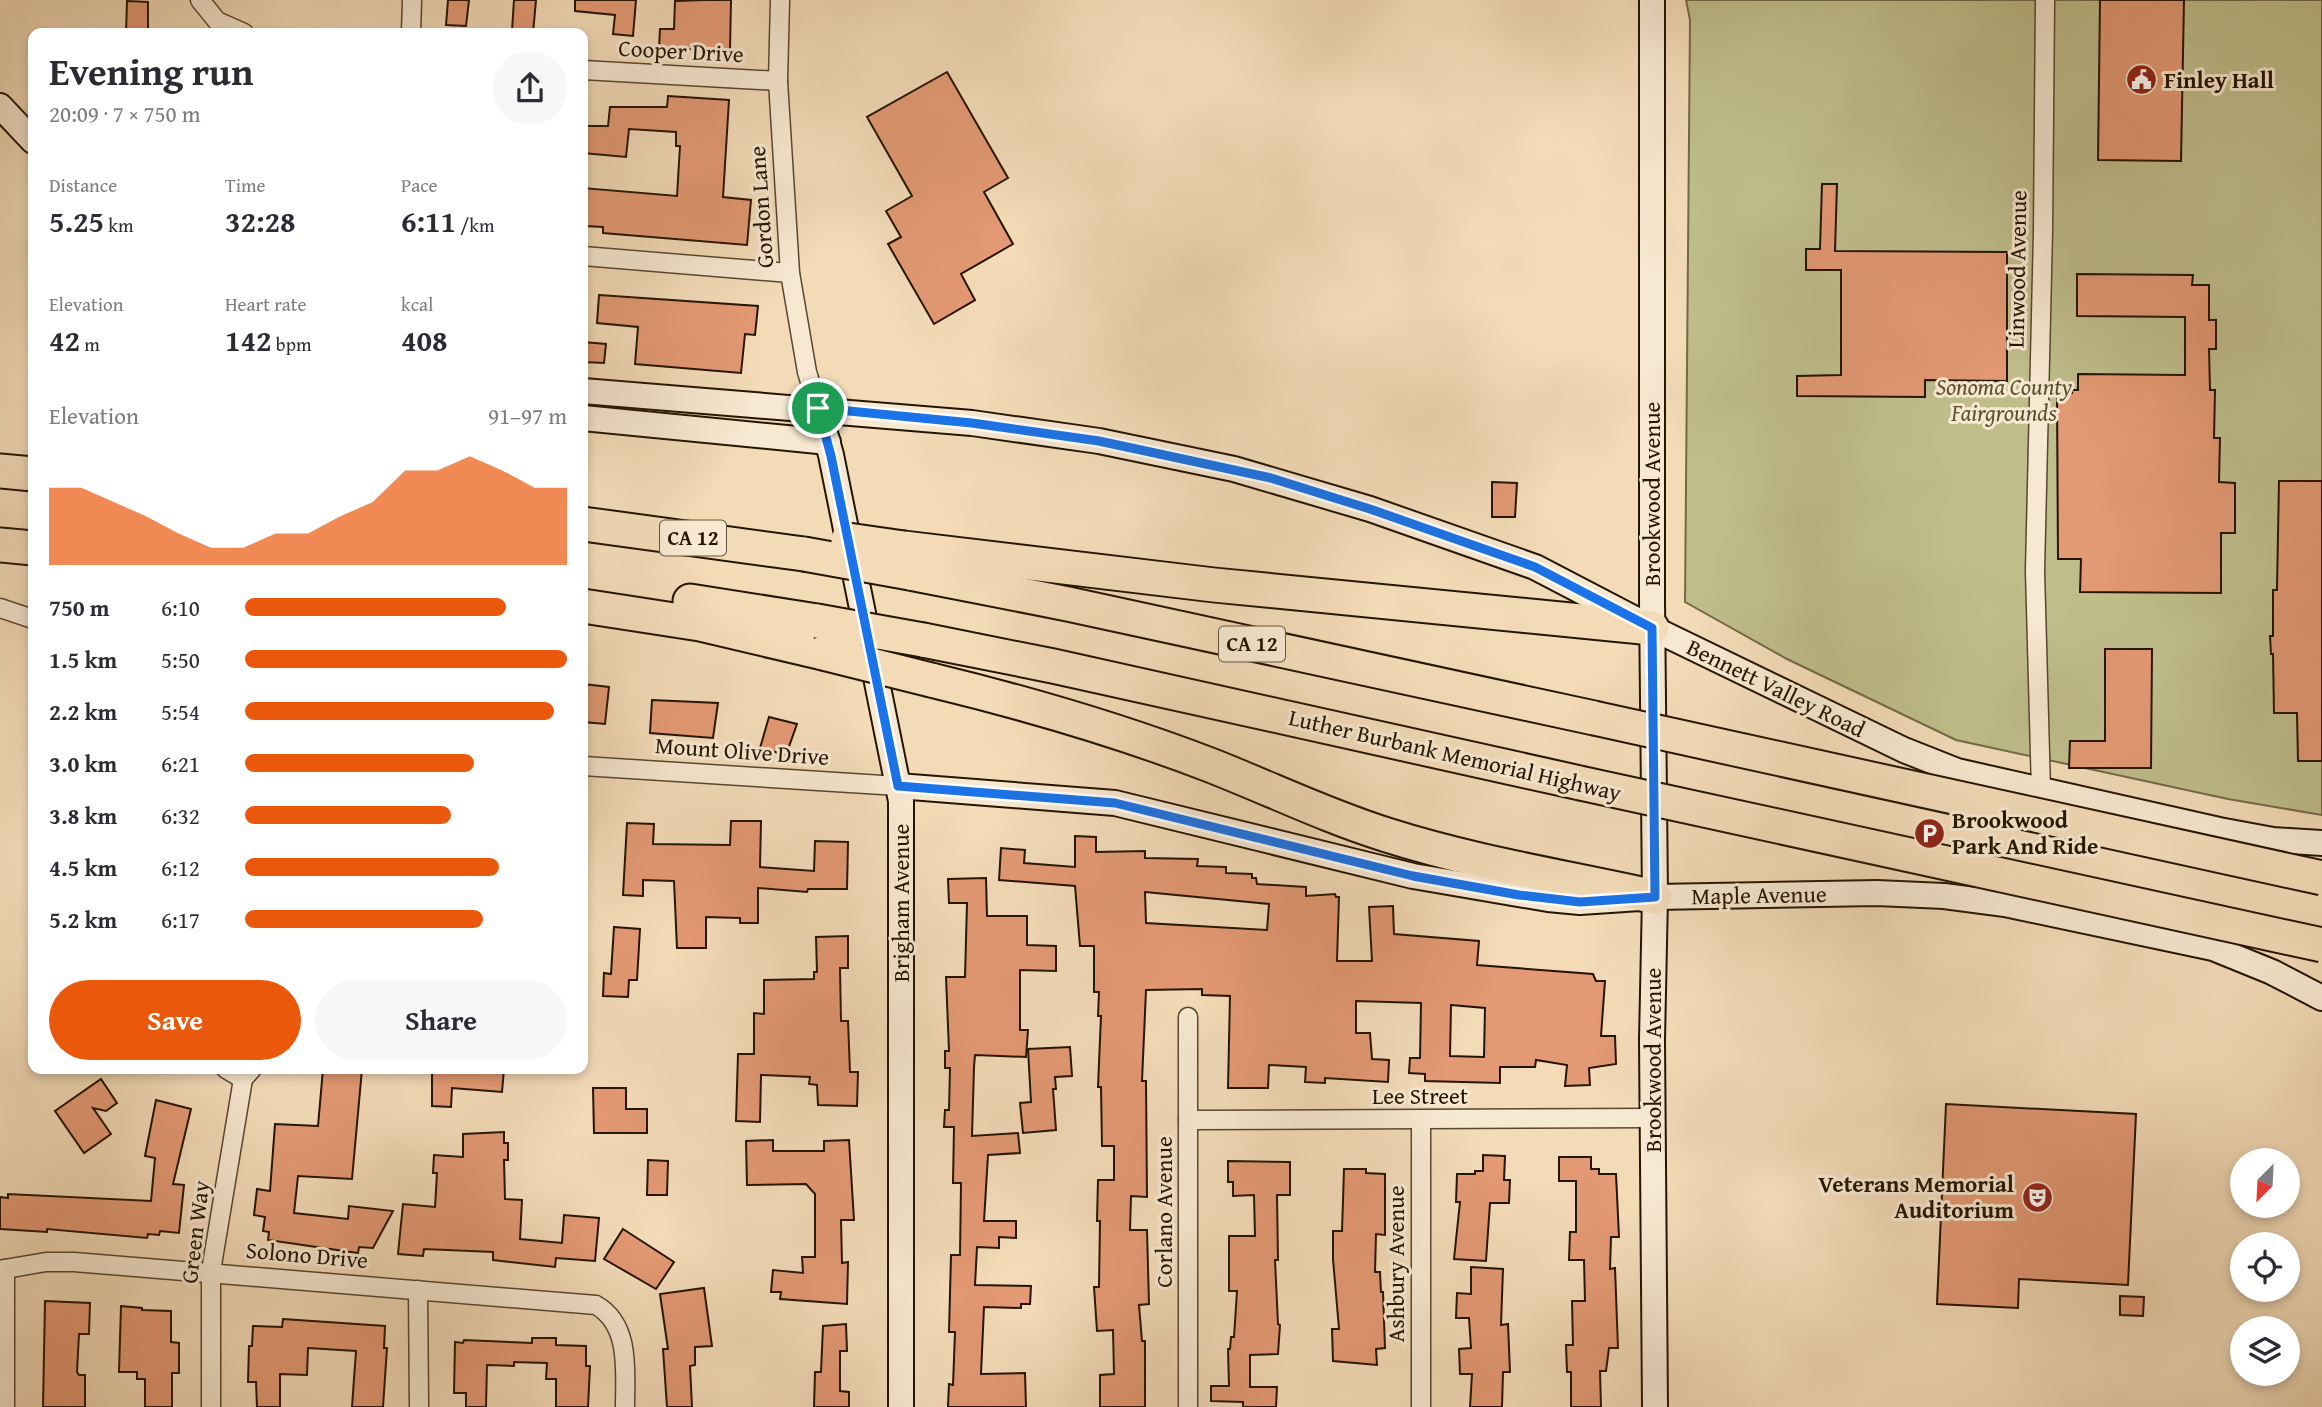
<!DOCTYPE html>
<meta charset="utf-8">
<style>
body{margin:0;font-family:"Gentium Book Plus",serif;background:#f7f7f7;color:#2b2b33;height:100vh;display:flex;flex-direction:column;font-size:26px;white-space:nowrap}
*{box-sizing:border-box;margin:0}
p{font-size:23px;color:#7c7c81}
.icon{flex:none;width:38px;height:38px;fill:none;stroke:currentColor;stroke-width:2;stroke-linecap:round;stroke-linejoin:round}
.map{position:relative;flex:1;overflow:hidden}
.sheet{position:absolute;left:28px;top:28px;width:560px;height:1046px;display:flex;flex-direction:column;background:#fff;border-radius:14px;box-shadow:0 4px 10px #0003}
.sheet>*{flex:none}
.needle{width:46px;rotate:204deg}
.tools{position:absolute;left:2230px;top:1148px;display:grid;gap:14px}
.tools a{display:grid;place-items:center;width:70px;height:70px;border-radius:50%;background:#fff;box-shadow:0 4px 10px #0003;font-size:35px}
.pin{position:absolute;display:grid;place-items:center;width:60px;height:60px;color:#fff;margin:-30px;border:4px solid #fff;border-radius:50%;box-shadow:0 2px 7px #0007}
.round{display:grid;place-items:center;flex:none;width:74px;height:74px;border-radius:37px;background:#f7f7f7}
.headline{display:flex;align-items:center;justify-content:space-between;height:119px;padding:0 21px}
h1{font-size:38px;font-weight:800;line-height:52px}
.metrics{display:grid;grid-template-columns:repeat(3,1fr);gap:10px;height:119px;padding:7px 21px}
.metrics div{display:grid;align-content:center}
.metrics b{font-size:30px;font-weight:800}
.metrics small{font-size:19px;font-weight:400}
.metrics p{font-size:19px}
.chart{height:196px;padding:14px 21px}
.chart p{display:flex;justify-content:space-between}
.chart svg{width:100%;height:126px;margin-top:7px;fill:#ea580c;opacity:.7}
.action{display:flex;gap:14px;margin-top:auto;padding:14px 21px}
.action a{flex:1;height:80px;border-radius:42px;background:#ea580c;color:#fff;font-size:28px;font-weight:800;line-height:80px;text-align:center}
.action a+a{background:#f7f7f7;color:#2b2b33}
ul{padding:0 21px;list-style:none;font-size:23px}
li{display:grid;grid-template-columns:112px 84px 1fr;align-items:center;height:52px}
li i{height:18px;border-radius:9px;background:#ea580c}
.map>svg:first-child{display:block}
.green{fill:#bfbe8b;stroke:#726946;stroke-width:2}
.building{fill:#e39973;stroke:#251400;stroke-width:2;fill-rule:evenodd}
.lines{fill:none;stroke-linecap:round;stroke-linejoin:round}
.street-casing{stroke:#58462e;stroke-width:21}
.secondary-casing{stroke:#251400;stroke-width:28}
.highway-casing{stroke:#251400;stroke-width:37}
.street{stroke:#f7e8d1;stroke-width:18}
.secondary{stroke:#f7e8d1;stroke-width:24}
.highway{stroke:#f3dbb8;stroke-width:33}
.highway-bridge-casing{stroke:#251400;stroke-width:37;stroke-linecap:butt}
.highway-bridge{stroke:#f3dbb8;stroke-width:33}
.route-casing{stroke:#fff;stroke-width:14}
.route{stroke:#1a73e8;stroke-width:9}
.labels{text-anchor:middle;stroke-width:6;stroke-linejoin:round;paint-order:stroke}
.shield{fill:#f7e8d1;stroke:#64543f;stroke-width:2}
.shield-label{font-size:21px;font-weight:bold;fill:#251400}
.street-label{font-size:23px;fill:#251400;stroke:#f7e8d1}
.poi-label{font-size:23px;font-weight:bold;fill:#251400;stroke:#f7e8d1;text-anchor:start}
.park-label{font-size:23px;font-style:italic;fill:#5b5031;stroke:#f7e8d1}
</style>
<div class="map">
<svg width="2322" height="1407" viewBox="0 0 2322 1407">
<rect width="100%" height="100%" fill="#f3dbb8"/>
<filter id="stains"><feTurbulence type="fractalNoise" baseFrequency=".00286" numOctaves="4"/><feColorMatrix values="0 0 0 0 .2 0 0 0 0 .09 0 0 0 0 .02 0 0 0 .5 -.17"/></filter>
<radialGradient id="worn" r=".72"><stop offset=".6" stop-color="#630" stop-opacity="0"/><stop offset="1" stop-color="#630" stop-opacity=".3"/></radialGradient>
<path class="green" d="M1686,0H2322V815L2228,799L1956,740L1787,659L1685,602L1690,20Z"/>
<g class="building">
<path d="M448,0H469L466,26L446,25Z"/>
<path d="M514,0H536L533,33L512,31Z"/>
<path d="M575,0H636L633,36L613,34L615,15L575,11Z"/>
<path d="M705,0H731L730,50L659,48L660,29H674L675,1Z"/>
<path d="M2100,0H2184L2181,161L2098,160Z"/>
<path d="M127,1L148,2V33H126Z"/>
<path d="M947,72L1008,178L984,192L1013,244L961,274L975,300L934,324L888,244L901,237L886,211L912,196L867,117Z"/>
<path d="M668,96L729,100L723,197L751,200L747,245L603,233V227L585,226L587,211H583V188L677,196L680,146H676V132L629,129L626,157L583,153V126H608L610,107H667Z"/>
<path d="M1822,184H1837L1835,251L2007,252V381L1925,380V397L1797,396V376L1841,375V270H1806V249H1820Z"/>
<path d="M2077,274L2193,275L2192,285H2209V320H2216V349H2209L2210,390H2215L2214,438H2220L2219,482L2235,483V533H2221V593L2080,592L2081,559H2058L2057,393H2072V390H2078V374L2185,375V317L2077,316Z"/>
<path d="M599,295L758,306L755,335L745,334L741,373L635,364L638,327L597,323Z"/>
<path d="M583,342L606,344L604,363L583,362Z"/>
<path d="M2279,481H2322V761H2298L2297,713H2274L2273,654H2271L2270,636H2273V590H2277Z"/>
<path d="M1492,482L1517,483L1515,517H1492Z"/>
<path d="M2105,649H2152L2151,768H2069L2070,741H2105Z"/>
<path d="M583,684L609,687L605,724L583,722Z"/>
<path d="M652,700L718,703L713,738L650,733Z"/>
<path d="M769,717L797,724L786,755L760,748Z"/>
<path d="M731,821H761L760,867L814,871L815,841L848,842L847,889H808L807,892L758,888V923H740V918L706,917V948H677L674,881L643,880V896L623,895L627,823L654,824L653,844L730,845Z"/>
<path d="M1075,836L1096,837V852L1145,851V858L1198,859L1197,866L1226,867V873L1252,874V878H1256L1257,884L1306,887V896L1335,894L1336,897H1339L1337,961H1372L1369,907L1393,906L1394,934L1479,941L1477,965L1593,974L1596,981H1605L1601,1036H1615L1616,1064L1589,1068L1590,1085L1565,1086L1567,1065L1536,1060L1535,1067H1500V1083L1425,1081V1074L1409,1073L1410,1058H1420L1421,1003L1356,1001V1033H1370L1372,1059L1389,1060L1388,1082L1325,1078V1083L1305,1082L1306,1067L1269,1065L1268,1088H1228L1230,996L1202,995V989L1146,990L1142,1081H1146L1147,1197L1131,1196L1130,1230H1147L1149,1304L1139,1305L1142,1341H1145V1407H1100V1375L1114,1374L1113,1330L1097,1331L1094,1287H1099L1100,1221H1097L1098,1180H1114V1146H1102L1101,1087H1098L1101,1016H1098L1099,992H1094V946H1080L1075,886L999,880L1001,848L1025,850L1024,863L1075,867ZM1145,892L1269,904L1267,930L1146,923ZM1451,1005L1485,1008L1484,1057L1450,1056Z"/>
<path d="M986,878L987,916H1027V945L1056,946V971L1020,970V1030H1028L1026,1057L975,1055L974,1067L972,1136L1018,1133L1020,1153L988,1155L984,1221H1016V1238L999,1237V1248L977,1247L975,1285L1031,1286L1030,1304H1021V1308L984,1307L981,1374L1025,1373L1026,1407H948L949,1384L953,1385L955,1332H949L951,1255H960L961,1183H953L954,1127H944L945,1110H949L950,1068H945V1051H949L946,977H965L967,903H949L948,879Z"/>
<path d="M614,927L640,929L637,980H629L628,997L603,996L604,973L611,974Z"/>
<path d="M848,936V968H840L841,1021H848L850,1072H858L857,1106L818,1105L817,1085L809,1084L810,1077L761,1075L760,1122L736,1121L738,1054H754V1013L764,1014V980L814,979V972H817L816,937Z"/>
<path d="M1070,1047L1072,1076L1055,1077L1056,1089H1053L1056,1130L1023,1133L1020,1103L1031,1102L1028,1049Z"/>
<path d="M323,1069H362L352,1179L298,1176L294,1213L348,1219L349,1206L393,1211L373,1248L359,1247L358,1253L268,1240L269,1232L263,1231L265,1217L254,1215L257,1189L270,1191L275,1124L318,1126Z"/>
<path d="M432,1069H504L502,1092L452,1088L451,1107L432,1106Z"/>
<path d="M101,1079L117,1103L106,1111L93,1108L111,1134L84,1153L55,1111Z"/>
<path d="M593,1088H626V1109H647V1133H594Z"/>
<path d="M156,1100L191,1109L173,1184L184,1185L179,1233L160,1231L159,1235L148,1234L147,1238L47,1229V1232L0,1229V1197L8,1198V1194L151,1201L155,1158L145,1156Z"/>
<path d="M1946,1104L2136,1114L2128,1285L2019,1279L2018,1308L1937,1304Z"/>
<path d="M504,1132V1143H508V1160H504L505,1199L522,1200L520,1239L562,1243L564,1215L599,1218L595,1261L556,1258L555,1267L493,1260V1252L424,1249L423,1256L398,1254L403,1204L435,1207L437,1173H433L434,1155L463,1157V1134Z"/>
<path d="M773,1140V1151H824V1141L849,1140L854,1220H841L842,1263L848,1262L847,1304L780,1299L781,1292H771L773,1270L803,1273L802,1257H815V1194L806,1184L747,1185L746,1141Z"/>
<path d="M1483,1155L1505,1156L1504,1180H1510L1509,1203H1490L1486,1261L1454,1259L1460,1202H1456L1457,1174H1475V1171H1483Z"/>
<path d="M1559,1157H1591V1169H1599V1174H1616L1619,1237H1611L1610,1269L1615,1268L1618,1348H1609L1606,1371H1600L1601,1407H1571V1372H1567L1566,1345H1573L1572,1301H1585L1584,1260H1569L1570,1232H1576V1181H1559Z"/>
<path d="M648,1160L668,1161L667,1195H647Z"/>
<path d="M1228,1161L1290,1162V1195H1277L1278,1260H1275L1278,1324L1280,1325L1278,1354L1250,1355V1387H1277L1276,1407H1243V1402L1211,1401V1386H1229L1228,1349H1230L1231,1337H1234L1237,1291H1229V1236H1255L1254,1195L1233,1196V1182H1228Z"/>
<path d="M1344,1169H1366V1173L1385,1174V1235L1376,1234L1375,1272H1380L1381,1292H1383L1385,1348L1376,1349L1377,1365L1333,1361L1332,1329H1339L1333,1259V1231H1342Z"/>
<path d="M623,1229L674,1262L656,1289L604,1259Z"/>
<path d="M1471,1267L1503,1269L1501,1325L1508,1324L1510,1372H1503L1502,1407H1470L1472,1374H1460L1459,1349L1471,1348L1469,1318H1456L1457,1293L1471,1294Z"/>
<path d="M704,1288L712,1346L695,1347V1365L690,1366L692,1407H667L663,1349H668L660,1294Z"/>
<path d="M2120,1296L2144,1297L2143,1316L2120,1315Z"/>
<path d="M45,1301L90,1303L89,1334H79L77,1372L79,1375H85V1407H43Z"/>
<path d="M121,1306L142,1308V1310L171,1311V1342L179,1343V1373H172V1407H145V1379H137V1372H119Z"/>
<path d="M283,1319L385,1326L384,1348H387L383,1407H352L356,1351L308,1348L307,1375L280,1374V1407H257L256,1382H248L249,1346H252L253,1326L282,1327Z"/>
<path d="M846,1324L847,1351H840V1391L849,1392V1407H814L815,1372H821L823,1326Z"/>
<path d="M532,1338H556V1345L586,1346V1366H590L588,1407H556V1379H546L547,1363L514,1362V1366L487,1365L486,1407H466V1393H454L455,1342L463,1343L464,1340L532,1343Z"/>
</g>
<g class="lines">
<defs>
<g id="street">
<path d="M200,0L217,21L244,33"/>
<path d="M780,0L778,81L790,273L807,372L818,408"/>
<path d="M411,33L412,0"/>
<path d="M583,70L778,81"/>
<path d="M583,256L790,273"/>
<path d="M0,608L33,619"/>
<path d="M583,766L898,786"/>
<path d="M2041,791L2035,571L2043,231L2045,0"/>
<path d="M1188,1017V1407"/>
<path d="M226,1069L243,1079"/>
<path d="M1188,1120L1652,1118"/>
<path d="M1421,1120V1407"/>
<path d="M5,1269V1407"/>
<path d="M0,1270L46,1262H74L596,1305C631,1325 625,1372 625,1407"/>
<path d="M418,1290L419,1407"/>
<path d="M211,1407V1271L243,1079L252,1069"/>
</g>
<g id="secondary">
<path d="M1652,0V601L1655,897L1652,1040L1655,1407"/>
<path d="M0,106L33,141"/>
<path d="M583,391L972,423L1099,441L1234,469L1370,509L1535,567L1652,628L1904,750L1957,771L2219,830L2273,840L2322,843"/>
<path d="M818,408L831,455L901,801V1407"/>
<path d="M583,418L828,442"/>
<path d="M898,786L1115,803L1413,876L1548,899L1580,902L1655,897L1877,893L1944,896L2005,904L2213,948L2272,972L2322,998"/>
</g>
<g id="highway">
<path d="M0,471L33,474"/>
<path d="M583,524L804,554"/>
<path d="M0,545L33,548"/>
<path d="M904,548L1214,585L1652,628"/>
<path d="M910,573L1068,604L1594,718"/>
<path d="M690,601L817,621"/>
<path d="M583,606L700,624L823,653"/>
<path d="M923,640L1053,666L1580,783"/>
<path d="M931,680C1026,703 1119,730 1210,765C1269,788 1326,816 1387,835C1475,863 1565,877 1655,897"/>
</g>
</defs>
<use href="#street" class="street-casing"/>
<use href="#secondary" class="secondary-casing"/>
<use href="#highway" class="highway-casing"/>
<use href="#street" class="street"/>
<use href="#secondary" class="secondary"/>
<use href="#highway" class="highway"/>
<defs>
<g id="highway-bridge">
<path d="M848,540L904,548"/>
<path d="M804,554L910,573"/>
<path d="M817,621L923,640"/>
<path d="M823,653L931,680"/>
<path d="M1594,718L2322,878"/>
<path d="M1580,783L2322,945"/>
</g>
</defs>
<use href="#highway-bridge" class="highway-bridge-casing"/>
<use href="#highway-bridge" class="highway-bridge"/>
</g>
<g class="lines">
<defs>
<path id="route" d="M818,408L972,423L1099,441L1271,478L1370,509L1535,567L1652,628L1655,897L1580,902L1519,895L1413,876L1115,803L898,786L831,456Z"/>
</defs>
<use href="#route" class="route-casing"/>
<use href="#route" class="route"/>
</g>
<defs>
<symbol id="civic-disc" viewBox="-11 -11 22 22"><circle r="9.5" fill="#8f2418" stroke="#f7e8d1"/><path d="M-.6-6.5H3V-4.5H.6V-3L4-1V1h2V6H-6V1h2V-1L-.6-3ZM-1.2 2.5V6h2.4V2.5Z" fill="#fff"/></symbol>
<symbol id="parking-disc" viewBox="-11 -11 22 22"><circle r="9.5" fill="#8f2418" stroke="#f7e8d1"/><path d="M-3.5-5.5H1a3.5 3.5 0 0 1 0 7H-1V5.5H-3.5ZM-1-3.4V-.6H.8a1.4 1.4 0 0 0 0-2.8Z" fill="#fff"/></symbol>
<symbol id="theatre-disc" viewBox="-11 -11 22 22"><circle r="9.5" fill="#8f2418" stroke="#f7e8d1"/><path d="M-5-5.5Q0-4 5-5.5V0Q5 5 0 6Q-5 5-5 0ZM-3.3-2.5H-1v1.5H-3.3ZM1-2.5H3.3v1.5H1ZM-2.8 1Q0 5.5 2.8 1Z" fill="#fff"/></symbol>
</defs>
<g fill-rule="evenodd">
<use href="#civic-disc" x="2124" y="62" width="35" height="35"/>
<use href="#parking-disc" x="1912" y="816" width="35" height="35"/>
<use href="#theatre-disc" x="2020" y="1180" width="35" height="35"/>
</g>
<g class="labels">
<g class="shield">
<rect x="660" y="520.5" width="66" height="35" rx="5"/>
<rect x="1219" y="626.5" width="66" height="35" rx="5"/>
</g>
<g class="shield-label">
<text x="693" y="545">CA 12</text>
<text x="1252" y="651">CA 12</text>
</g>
<g class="street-label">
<text transform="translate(681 51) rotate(3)" y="8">Cooper Drive</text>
<text transform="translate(761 207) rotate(-94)" y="8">Gordon Lane</text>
<text transform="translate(2017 269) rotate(-89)" y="8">Linwood Avenue</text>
<text transform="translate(1652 494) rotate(-90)" y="8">Brookwood Avenue</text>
<text transform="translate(1776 688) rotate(26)" y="8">Bennett Valley Road</text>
<text transform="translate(742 751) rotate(4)" y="8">Mount Olive Drive</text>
<text transform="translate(1455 755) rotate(13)" y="8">Luther Burbank Memorial Highway</text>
<text transform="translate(1759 895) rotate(-1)" y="8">Maple Avenue</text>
<text transform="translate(901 903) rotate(-90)" y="8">Brigham Avenue</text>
<text transform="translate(1653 1060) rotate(-90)" y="8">Brookwood Avenue</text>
<text x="1420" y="1104">Lee Street</text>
<text transform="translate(1164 1212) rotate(-90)" y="8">Corlano Avenue</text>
<text transform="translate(195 1232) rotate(-83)" y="8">Green Way</text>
<text transform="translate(307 1255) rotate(5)" y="8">Solono Drive</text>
<text transform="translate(1396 1264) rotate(-90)" y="8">Ashbury Avenue</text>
</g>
<g class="poi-label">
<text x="2164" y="88">Finley Hall</text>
<text x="1952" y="828">Brookwood<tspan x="1952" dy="26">Park And Ride</tspan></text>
<text x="2014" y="1192" text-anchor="end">Veterans Memorial<tspan x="2014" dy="26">Auditorium</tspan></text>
</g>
<g class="park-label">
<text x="2004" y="395">Sonoma County<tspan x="2004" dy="26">Fairgrounds</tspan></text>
</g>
</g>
<rect width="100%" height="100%" filter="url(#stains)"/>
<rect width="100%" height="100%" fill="url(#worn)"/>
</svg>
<div class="tools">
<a><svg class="needle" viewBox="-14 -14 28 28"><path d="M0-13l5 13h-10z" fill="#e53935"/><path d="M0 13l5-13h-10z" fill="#7c7c81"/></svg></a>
<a><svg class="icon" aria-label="locate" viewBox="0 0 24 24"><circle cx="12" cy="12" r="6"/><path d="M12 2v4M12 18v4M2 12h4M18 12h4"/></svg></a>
<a><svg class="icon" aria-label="layers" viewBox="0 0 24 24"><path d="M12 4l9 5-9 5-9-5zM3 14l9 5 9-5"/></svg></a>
</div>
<div class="pin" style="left:818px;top:408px;background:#1e9e55"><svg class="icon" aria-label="arrive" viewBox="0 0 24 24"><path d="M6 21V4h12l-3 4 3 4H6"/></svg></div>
<section class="sheet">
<div class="headline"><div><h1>Evening run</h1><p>20:09 · 7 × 750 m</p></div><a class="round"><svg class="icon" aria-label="share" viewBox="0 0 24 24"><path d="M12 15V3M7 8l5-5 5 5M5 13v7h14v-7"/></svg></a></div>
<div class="metrics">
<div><p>Distance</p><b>5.25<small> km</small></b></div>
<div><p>Time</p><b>32:28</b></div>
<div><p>Pace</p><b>6:11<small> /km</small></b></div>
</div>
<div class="metrics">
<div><p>Elevation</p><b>42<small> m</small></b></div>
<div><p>Heart rate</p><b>142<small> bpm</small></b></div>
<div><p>kcal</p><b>408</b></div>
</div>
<div class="chart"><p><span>Elevation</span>91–97 m</p>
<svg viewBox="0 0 160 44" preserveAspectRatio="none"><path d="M0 44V17L10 17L20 22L30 27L40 33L50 38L60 38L70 33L80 33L90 27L100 22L110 11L120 11L130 6L140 11L150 17L160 17V44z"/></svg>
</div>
<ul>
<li><b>750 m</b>6:10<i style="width:81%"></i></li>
<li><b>1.5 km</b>5:50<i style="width:100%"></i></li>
<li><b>2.2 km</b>5:54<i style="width:96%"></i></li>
<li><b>3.0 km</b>6:21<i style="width:71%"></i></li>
<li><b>3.8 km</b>6:32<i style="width:64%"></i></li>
<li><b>4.5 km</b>6:12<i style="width:79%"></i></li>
<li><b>5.2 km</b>6:17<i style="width:74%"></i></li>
</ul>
<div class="action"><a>Save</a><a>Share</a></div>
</section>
</div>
